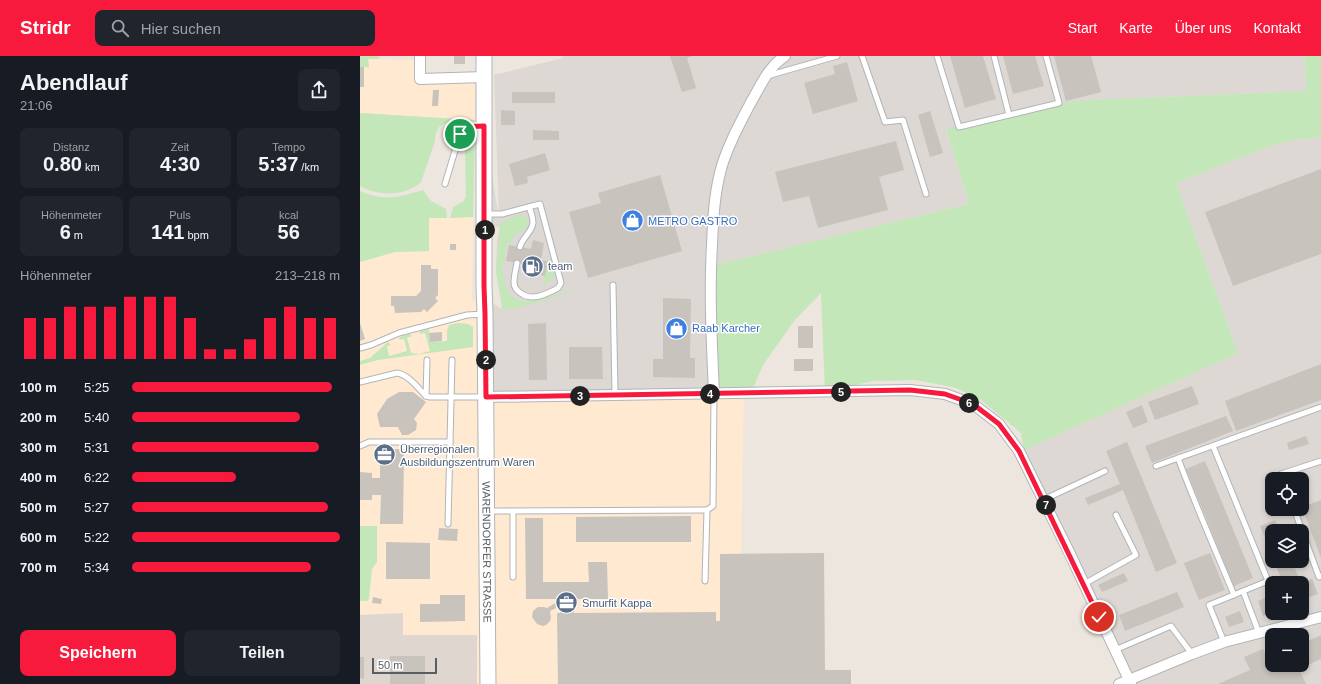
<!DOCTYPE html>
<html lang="de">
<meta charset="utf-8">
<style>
body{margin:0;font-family:Helvetica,sans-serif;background:#20242c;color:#f1f3f6;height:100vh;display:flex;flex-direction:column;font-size:15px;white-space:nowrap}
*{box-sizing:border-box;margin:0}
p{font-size:13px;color:#9ea1a6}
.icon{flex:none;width:22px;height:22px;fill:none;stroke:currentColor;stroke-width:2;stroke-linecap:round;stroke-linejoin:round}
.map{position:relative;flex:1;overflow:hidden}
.side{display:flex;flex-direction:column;background:#171b24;width:360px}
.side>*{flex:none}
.controls{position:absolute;left:905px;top:416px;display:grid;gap:8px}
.controls a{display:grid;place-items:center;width:44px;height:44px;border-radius:8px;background:#171b24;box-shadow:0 2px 6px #0003;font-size:20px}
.scale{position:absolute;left:12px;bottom:10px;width:65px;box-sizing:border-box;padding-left:4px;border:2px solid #585e61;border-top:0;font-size:11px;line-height:14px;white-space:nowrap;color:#585e61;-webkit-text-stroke:3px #fff;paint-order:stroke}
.pin{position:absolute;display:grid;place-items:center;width:34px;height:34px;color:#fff;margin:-17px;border:2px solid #fff;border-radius:50%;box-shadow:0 1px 4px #0007}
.km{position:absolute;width:20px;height:20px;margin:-10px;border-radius:50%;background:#222;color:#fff;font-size:11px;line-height:20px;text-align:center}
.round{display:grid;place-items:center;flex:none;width:42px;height:42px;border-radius:8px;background:#20242c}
.headline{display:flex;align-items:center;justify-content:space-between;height:68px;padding:0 20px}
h1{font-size:22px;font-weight:700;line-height:30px}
.metrics{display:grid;grid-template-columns:repeat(3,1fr);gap:6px;height:68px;padding:4px 20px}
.metrics div{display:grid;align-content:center;border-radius:8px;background:#20242c;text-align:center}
.metrics b{font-size:20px;font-weight:700}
.metrics small{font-size:11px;font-weight:400}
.metrics p{font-size:11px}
.chart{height:112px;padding:8px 20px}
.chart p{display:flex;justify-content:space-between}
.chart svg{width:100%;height:72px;margin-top:4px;stroke:#f71a3d;stroke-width:6}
.cta{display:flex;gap:8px;margin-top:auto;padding:8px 20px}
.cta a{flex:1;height:46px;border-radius:8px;background:#f71a3d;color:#fff;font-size:16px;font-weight:700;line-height:46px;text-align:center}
.cta a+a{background:#20242c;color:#f1f3f6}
ul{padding:0 20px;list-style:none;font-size:13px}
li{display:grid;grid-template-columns:64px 48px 1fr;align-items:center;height:30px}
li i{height:10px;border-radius:5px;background:#f71a3d}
header{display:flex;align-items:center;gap:24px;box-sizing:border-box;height:56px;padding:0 20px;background:#f71a3d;color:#fff}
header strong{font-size:19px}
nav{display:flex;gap:22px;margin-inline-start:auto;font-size:14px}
.search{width:280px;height:36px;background:#20242c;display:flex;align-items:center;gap:10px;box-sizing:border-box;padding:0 14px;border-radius:8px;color:#9ea1a6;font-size:15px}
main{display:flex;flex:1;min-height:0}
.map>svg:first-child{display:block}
.commercial{fill:#ffe9d1}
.industrial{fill:#ddd8d3;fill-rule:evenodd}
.education{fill:#dfd7cf}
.green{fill:#c3e7b8}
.building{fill:#c9c3bd}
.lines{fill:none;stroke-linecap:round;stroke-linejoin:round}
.service-casing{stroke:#b0b5b8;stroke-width:7}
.minor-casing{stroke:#b0b5b8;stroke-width:12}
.secondary-casing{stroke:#afb5b8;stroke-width:17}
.service{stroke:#fff;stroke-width:5}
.minor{stroke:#fff;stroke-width:10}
.secondary{stroke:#fff;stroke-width:15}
.route-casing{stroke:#fff;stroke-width:8}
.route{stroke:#f71a3d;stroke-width:5}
.labels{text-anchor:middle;stroke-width:3;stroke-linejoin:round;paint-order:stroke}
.shop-label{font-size:11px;fill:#366cbe;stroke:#fff;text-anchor:start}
.service-label{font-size:11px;fill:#4e5e75;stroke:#fff;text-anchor:start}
.street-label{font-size:11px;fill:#585e61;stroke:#fff}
</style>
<header>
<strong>Stridr</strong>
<div class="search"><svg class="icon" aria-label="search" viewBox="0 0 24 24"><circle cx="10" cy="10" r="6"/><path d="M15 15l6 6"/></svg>Hier suchen</div>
<nav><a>Start</a><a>Karte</a><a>Über uns</a><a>Kontakt</a></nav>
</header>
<main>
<section class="side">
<div class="headline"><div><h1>Abendlauf</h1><p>21:06</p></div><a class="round"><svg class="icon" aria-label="share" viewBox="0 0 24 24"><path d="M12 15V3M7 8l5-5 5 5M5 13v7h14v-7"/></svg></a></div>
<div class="metrics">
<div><p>Distanz</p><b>0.80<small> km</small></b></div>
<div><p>Zeit</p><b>4:30</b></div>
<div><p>Tempo</p><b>5:37<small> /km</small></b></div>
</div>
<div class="metrics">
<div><p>Höhenmeter</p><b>6<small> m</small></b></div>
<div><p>Puls</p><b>141<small> bpm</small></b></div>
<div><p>kcal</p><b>56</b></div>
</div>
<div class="chart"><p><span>Höhenmeter</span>213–218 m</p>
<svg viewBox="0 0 160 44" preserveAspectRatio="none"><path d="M5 44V19M15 44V19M25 44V12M35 44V12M45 44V12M55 44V6M65 44V6M75 44V6M85 44V19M95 44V38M105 44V38M115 44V32M125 44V19M135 44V12M145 44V19M155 44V19"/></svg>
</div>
<ul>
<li><b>100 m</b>5:25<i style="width:96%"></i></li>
<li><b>200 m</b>5:40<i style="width:81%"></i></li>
<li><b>300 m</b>5:31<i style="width:90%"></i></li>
<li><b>400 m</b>6:22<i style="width:50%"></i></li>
<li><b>500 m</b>5:27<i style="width:94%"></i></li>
<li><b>600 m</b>5:22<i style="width:100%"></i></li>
<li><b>700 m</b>5:34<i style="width:86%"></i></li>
</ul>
<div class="cta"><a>Speichern</a><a>Teilen</a></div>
</section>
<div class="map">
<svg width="961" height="628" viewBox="0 0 961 628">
<rect width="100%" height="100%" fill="#ede6de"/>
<g class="commercial">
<path d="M8,3L56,4V27L113,25L117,26L116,64L0,57V11H9Z"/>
<path d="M113,161L112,245L125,243V258L384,337L379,628H0V206L35,196L69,195V162Z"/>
</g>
<g class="industrial">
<path d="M204,0H944L948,35L730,44L586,74L609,148L351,210L354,338L126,341L125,243L142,253L137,222L136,213L137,186L140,172L125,166L124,147L133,146L124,86V70L139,162L134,19L203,2Z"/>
<path d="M961,81V628H771L664,394L878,297L816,127L911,90L933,84ZM912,423H942V453H912ZM912,475H942V505H912ZM912,527H942V557H912ZM912,579H942V609H912Z"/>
</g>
<path class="education" d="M43,557V579H117V628H0V559Z"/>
<g class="green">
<path d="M0,0H19V3H8L9,11H0Z"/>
<path d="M944,0H961V81L933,84L911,90L816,127L878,297L664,394L661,377L621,344L596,332L556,324L513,325L465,336L461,237L434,265L403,309L391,337L354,338L351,210L609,148L586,73L699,47L730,44L947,35Z"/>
<path d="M0,57L114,64H116L114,66H87L79,71L76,77L75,85L61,126C45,141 18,140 0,130Z"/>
<path d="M114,76L115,77L113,161L90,162L93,151L104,145L106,140L105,89L109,79L111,77Z"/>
<path d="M63,134L71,145L86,153L87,162H69V195L35,196L0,206V135C24,146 39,141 63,134Z"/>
<path d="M158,159L163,160L167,162L169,168C164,178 155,173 150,188H147L141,218L145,219C143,236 154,247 171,245L211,235L212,236L158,252L142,253V246L137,222L136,213L140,167Z"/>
<path d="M187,204L190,205L194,221L183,229Z"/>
<path d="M98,267L108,268L113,271V291L18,304L0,309V305L10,302L28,286L31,289L27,290L29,300L47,295L44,283L39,284L40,281L49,278L52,280L47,282L51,297L59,298L70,295L65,277L59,278L61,275L69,273L70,286L87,285V275L89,269Z"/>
<path d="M0,470H17V506L12,513L9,543L7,545H0Z"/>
</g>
<g class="building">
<rect x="94" y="0" width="11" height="8"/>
<path d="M310,0H332L327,2L336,32L322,36Z"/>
<path d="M590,0H623L636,43L605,52Z"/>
<path d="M643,0H675L684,30L653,38Z"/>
<path d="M694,0H731L741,36L706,45Z"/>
<path d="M487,6L498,45L453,58L444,27L475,18L473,10Z"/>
<rect x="0" y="11" width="4" height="20"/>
<path d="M73,34H79L78,50H72Z"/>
<rect x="152" y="36" width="43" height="11"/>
<path d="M141,54L155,55V69H141Z"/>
<path d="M570,55L583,97L570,101L558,59Z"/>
<path d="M173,74L199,75V84H173Z"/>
<path d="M536,85L544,114L519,121L528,154L458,172L449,140L423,146L415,116Z"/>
<path d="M185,97L190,114L167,121L168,127L155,130L149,108Z"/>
<path d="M961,113V198L873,230L845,156Z"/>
<path d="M300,119L322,195L228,222L209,156L241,147L238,137Z"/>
<path d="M173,184L184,187L181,204L188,205L185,220L167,217L168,209L146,205L149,189L171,193Z"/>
<rect x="90" y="188" width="6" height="6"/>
<path d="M61,209H71V213H78V239L75,242L78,245L67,256L64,253L61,256L35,257L34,250H31V240H56L61,235Z"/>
<path d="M303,242L331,243L330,302H335V322L293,321V303H303Z"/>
<path d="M0,267L5,283L0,285Z"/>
<path d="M186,267L187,324H169L168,268Z"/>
<rect x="438" y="270" width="15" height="22"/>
<path d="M82,276V285L70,286L69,277Z"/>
<path d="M209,291H242L243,323H209Z"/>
<rect x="434" y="303" width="19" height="12"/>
<path d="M961,308V344L876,375L865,345Z"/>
<path d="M832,330L839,348L795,364L788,346Z"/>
<path d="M39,336H53L66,346L54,363L57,367L56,374L48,379H42L38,371H20L17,358L27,343Z"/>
<path d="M782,349L788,366L773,372L766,356Z"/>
<path d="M866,360L873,375L792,407L785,390Z"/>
<path d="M946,380L949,388L929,394L927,387Z"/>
<path d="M767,386L817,507L796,516L763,434L728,449L725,442L760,428L746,395Z"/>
<path d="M20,393H44L43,468H20L21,439H12V444H0V416L12,417V422H20Z"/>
<path d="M845,405L893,522L874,530L826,413Z"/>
<path d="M961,444V502L942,451Z"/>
<path d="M331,460V486H216V461Z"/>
<path d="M165,462H183V526H229L228,506H247L248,543H213L214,557L356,556V565H360V498L464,497L465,614H491V628H198L197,557H200V550L190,555L191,562L190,565L186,569L183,570L177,568L172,561L173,555L178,551H183L187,552L200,544V543H166Z"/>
<path d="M915,464L920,475H912V499L900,470Z"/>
<path d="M79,472L98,473L97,485L78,484Z"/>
<path d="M26,486L70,487V523H26Z"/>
<path d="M850,497L865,534L839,544L824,507Z"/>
<path d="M914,505H932L941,527H923Z"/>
<path d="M764,517L768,525L742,536L738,529Z"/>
<path d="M952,523L958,538L942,544V526Z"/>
<path d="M817,536L824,551L765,575L759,559Z"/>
<path d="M80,539H105V565L60,566V548H80Z"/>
<path d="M912,539V556L903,560L898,545Z"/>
<path d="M13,541L22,543L21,548L12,547Z"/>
<path d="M880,555L884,566L869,571L865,561Z"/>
<path d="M961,579V603L939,613L946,628H858L890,614L884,601L903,593L908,603L912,601V609H942V588Z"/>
<rect x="30" y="600" width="35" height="28"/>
<path d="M0,601H4V623L0,622Z"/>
</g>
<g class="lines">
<defs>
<g id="service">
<path d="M502,0L525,66L543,64L566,138"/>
<path d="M577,0L599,71L699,47L686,0"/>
<path d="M634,0L649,59"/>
<path d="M407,20L477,0"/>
<path d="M85,128L100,78C105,71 114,70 122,70"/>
<path d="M125,158H142L180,148L201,227L198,232C185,239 169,247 157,234C155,232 154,229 154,226C154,220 156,213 157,207"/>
<path d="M160,191C162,182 172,176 173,167C173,162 171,156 169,151"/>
<path d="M253,229L255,339"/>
<path d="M0,292L11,289L39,277L107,259L124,258"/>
<path d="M0,326L37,317C49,319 58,332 66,340L70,341H125"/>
<path d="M66,340L67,304"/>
<path d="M0,390L9,386H90"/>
<path d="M853,390L908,525L849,549L864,586"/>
<path d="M818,402C835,448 855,493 874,539"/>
<path d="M796,410L961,351"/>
<path d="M923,423L921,418L961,405"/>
<path d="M683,444L745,415"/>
<path d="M934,453L959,521L961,520"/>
<path d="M128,455L347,454"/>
<path d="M153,455V521"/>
<path d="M88,468L92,304"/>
<path d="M345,525L347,454L353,450L354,338"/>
<path d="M724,528L776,499L756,459"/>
<path d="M883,535L899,577"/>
<path d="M755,594L811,570L832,598"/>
</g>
<g id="minor">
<path d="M60,0V23L125,21"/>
<path d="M354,338C352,288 349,239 352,189C353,165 354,141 360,117C365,95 379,69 390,48C400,31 408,11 425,0"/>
<path d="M126,341L550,334L585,338L613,348L639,368L659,395L710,498L771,628"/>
<path d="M759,628L832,598L864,586L961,561"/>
</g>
<g id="secondary">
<path id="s1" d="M124,0V230L125,258L128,628"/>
</g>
</defs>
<use href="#service" class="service-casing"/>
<use href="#minor" class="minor-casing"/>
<use href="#secondary" class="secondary-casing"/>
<use href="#service" class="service"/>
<use href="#minor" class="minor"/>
<use href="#secondary" class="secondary"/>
</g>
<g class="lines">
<defs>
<path id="route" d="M100,78C106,70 115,70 124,70V230L125,258L126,341L550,334L585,338L613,348L639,368L659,395L739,561"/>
</defs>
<use href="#route" class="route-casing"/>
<use href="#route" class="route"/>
</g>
<defs>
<symbol id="shop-disc" viewBox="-11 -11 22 22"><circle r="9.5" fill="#3f7fe0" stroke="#fff"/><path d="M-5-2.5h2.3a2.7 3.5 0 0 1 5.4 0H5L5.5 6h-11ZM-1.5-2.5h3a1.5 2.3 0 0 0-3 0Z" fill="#fff"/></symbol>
<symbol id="fuel-disc" viewBox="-11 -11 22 22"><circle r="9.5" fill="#5c6f8a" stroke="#fff"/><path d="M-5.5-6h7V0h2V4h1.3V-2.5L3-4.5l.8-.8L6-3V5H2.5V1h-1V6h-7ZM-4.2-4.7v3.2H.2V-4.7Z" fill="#fff"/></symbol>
<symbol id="office-disc" viewBox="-11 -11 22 22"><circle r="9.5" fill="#5c6f8a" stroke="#fff"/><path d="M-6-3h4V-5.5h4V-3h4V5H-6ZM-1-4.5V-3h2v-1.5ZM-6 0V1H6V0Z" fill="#fff"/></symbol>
</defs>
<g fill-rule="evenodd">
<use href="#shop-disc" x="260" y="152" width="25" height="25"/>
<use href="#fuel-disc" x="160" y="198" width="25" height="25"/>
<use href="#shop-disc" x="304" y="260" width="25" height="25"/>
<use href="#office-disc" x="12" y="386" width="25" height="25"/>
<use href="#office-disc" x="194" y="534" width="25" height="25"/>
</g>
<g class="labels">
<g class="shop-label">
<text x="288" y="169">METRO GASTRO</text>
<text x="332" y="276">Raab Karcher</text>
</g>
<g class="service-label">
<text x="188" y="214">team</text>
<text x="40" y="397">Überregionalen<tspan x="40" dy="13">Ausbildungszentrum Waren</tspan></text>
<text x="222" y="551">Smurfit Kappa</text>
</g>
<g class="street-label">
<text dy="4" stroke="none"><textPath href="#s1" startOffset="496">WARENDORFER STRASSE</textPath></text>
</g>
</g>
</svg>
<div class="controls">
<a><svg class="icon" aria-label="locate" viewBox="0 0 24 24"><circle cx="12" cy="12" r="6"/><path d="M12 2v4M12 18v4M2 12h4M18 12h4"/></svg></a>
<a><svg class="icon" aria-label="layers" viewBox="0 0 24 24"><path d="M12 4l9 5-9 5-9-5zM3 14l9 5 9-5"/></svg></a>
<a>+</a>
<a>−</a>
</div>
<div class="scale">50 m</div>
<div class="pin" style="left:100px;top:78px;background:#1e9e55"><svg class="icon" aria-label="arrive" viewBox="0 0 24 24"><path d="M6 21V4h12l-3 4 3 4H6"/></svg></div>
<div class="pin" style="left:739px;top:561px;background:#d93025"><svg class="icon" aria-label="check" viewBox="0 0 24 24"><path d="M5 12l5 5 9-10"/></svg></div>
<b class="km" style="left:125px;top:174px">1</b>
<b class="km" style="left:126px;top:304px">2</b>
<b class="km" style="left:220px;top:340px">3</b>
<b class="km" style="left:350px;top:338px">4</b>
<b class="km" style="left:481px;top:336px">5</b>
<b class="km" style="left:609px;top:347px">6</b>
<b class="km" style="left:686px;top:449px">7</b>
</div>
</main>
